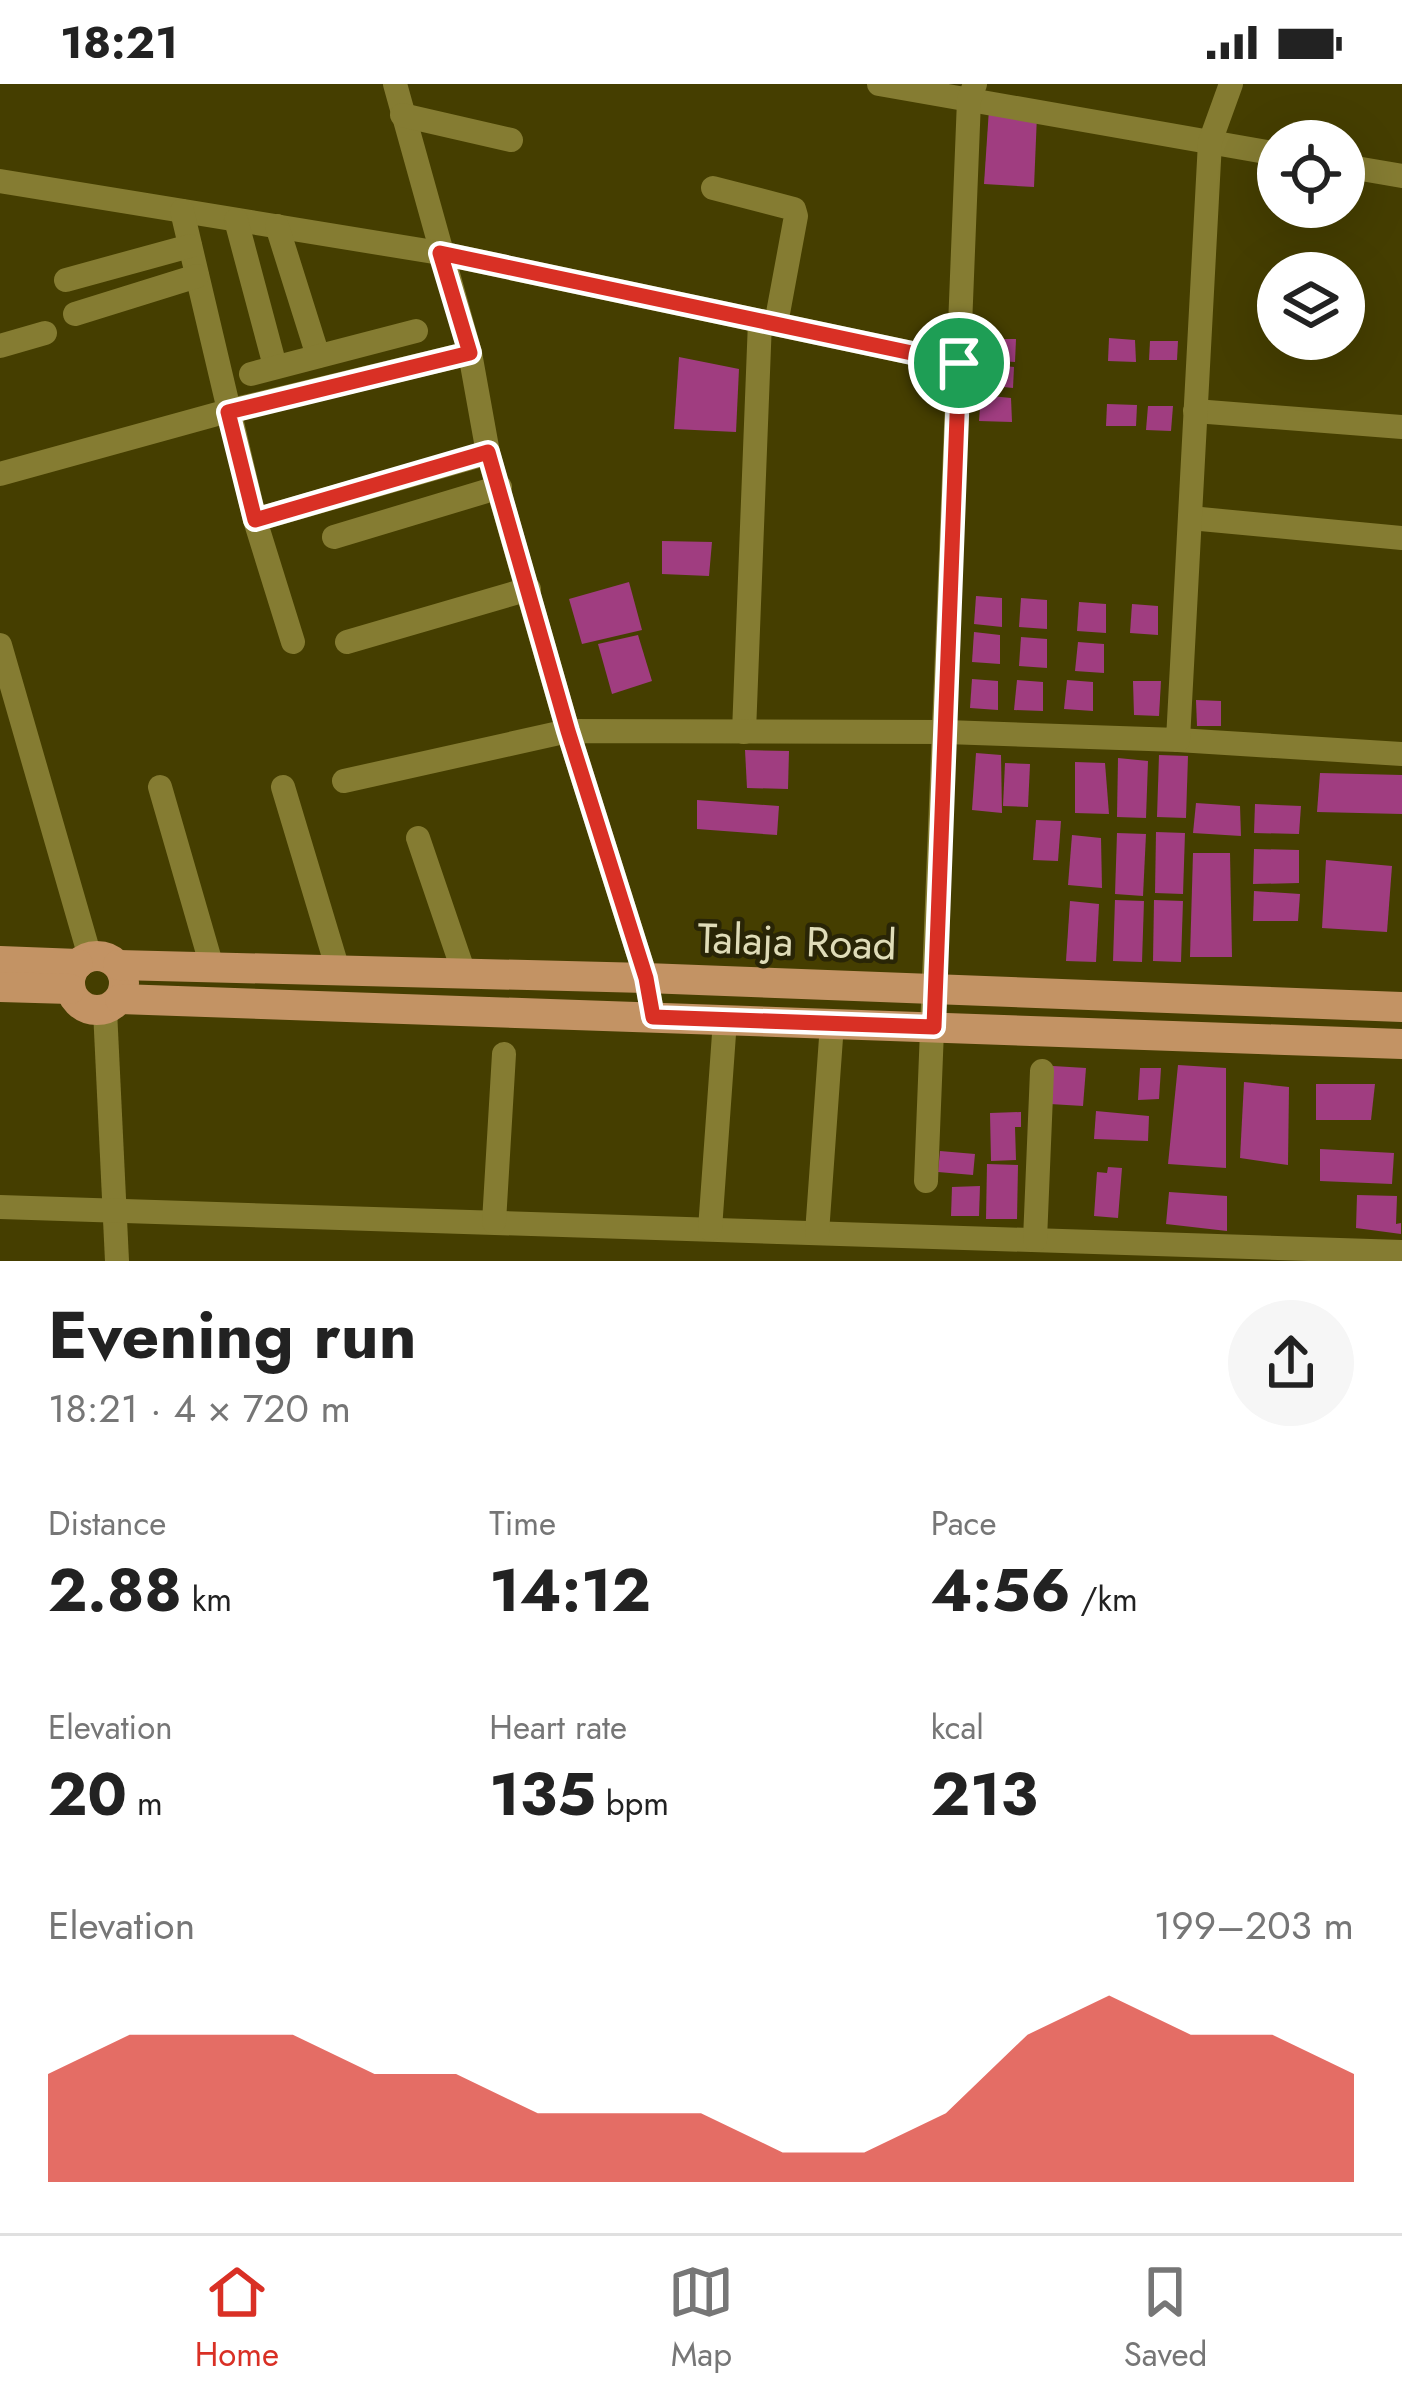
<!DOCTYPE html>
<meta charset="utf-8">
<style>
body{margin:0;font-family:Jost,sans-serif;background:#f6f6f6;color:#222;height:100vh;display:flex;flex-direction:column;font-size:45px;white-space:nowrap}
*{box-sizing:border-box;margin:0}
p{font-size:39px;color:#767676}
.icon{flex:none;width:66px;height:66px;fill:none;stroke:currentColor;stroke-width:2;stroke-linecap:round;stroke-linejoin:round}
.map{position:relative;height:1177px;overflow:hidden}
.drawer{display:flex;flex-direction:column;background:#fff;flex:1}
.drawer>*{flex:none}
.fabs{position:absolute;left:1257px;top:36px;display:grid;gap:24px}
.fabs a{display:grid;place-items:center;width:108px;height:108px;border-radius:50%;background:#fff;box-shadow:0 12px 48px #0002;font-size:60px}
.pin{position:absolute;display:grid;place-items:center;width:102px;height:102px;color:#fff;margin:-51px;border:6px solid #fff;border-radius:50%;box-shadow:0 3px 12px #0007}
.round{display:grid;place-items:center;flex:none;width:126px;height:126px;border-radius:63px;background:#f6f6f6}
.headline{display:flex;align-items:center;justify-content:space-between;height:204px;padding:0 48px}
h1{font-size:66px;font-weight:700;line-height:90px}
.stats{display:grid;grid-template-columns:repeat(3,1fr);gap:18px;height:204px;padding:12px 48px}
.stats div{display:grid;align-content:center}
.stats b{font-size:60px;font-weight:700}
.stats small{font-size:33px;font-weight:400}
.stats p{font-size:33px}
.chart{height:336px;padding:24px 48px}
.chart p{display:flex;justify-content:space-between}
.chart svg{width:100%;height:216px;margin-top:12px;fill:#d93025;opacity:.7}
.status{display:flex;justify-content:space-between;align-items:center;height:84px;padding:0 60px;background:#fff;direction:ltr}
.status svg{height:33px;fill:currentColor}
.tabs{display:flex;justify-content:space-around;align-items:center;height:168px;border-top:3px solid #e0e0e0;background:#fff;font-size:33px;color:#767676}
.tabs a{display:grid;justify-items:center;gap:6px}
.tabs .current{color:#d93025}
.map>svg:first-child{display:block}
.building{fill:#a03d80}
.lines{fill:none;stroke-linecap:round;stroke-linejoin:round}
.street{stroke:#857c32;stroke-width:24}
.primary{stroke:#c39364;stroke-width:30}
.route-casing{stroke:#fff;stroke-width:24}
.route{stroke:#d93025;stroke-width:15}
.labels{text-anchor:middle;stroke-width:9;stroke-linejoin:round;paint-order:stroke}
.street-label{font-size:42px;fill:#dfdcb8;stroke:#292506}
</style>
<div class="status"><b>18:21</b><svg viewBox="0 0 49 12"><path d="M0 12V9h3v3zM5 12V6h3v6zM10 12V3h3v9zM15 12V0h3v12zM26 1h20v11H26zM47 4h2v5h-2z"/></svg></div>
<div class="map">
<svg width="1402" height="1177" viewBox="0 0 1402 1177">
<rect width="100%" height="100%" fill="#453e00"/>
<g class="building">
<path d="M989,25L1037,31L1034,103L984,100Z"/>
<path d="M1109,254L1135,256L1136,278L1108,277Z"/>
<path d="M985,255H1016L1015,278L984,276Z"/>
<path d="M1150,257H1178L1177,276H1149Z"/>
<path d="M679,273L739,285L736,348L674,345Z"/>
<path d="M987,280L1014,283L1013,304L985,301Z"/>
<path d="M981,311L1011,314L1012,338L979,337Z"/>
<path d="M1107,320L1137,321L1136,342H1106Z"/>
<path d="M1148,322H1173L1171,347L1146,346Z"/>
<path d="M662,457L712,458L709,492L662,490Z"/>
<path d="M629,498L642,546L582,560L569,515Z"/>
<path d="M976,512L1002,514V543L974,540Z"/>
<path d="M1021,514L1047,516V545L1019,543Z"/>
<path d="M1079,518L1106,520V549L1077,547Z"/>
<path d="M1132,520L1158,522V551L1130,549Z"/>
<path d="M974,548L1000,551V580L972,578Z"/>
<path d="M638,551L652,597L612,610L598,560Z"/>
<path d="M1021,553L1047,555V584L1019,582Z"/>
<path d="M1078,558L1104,560V589L1075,587Z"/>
<path d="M972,595L998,597V626L970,624Z"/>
<path d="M1017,596L1043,598V627L1014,626Z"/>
<path d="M1067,596L1093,598V627L1064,625Z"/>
<path d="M1133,597H1161L1159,632L1134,631Z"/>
<path d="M1196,616L1221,617V642H1197Z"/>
<path d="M745,666L789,667L788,705L747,704Z"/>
<path d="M976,669L1001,671L1002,729L972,726Z"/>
<path d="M1159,671L1188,672L1186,734L1157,733Z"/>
<path d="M1118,674L1148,677L1146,734L1117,733Z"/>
<path d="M1075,678L1105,679L1109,730L1075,729Z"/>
<path d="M1005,679L1030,680L1028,723L1003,722Z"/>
<path d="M1320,689L1402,691V730L1317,728Z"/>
<path d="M697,716L779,722L777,751L697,745Z"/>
<path d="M1196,719L1240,722L1241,752L1193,749Z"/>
<path d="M1255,720L1301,722L1299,750L1254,749Z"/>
<path d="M1036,736L1061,737L1058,777L1033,776Z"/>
<path d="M1156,748L1185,749L1183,810L1155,809Z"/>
<path d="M1117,749L1146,750L1143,812L1115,810Z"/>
<path d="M1072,751L1101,754L1102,804L1068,801Z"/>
<path d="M1254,765L1299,766V799L1253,800Z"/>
<path d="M1193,769H1230L1232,873H1190Z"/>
<path d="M1326,776L1392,782L1387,848L1322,844Z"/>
<path d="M1254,807L1300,810L1298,837H1253Z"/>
<path d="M1115,816L1144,817L1142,878L1113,877Z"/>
<path d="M1154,816L1183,817L1181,878L1153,877Z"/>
<path d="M1070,817L1099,820L1096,878L1066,877Z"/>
<path d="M1178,981L1226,984V1084L1168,1080Z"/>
<path d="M1053,982L1086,984L1083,1022L1050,1020Z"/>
<path d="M1140,984H1161L1159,1015L1138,1016Z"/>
<path d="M1244,998L1289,1003L1288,1081L1240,1074Z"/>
<path d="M1316,1000H1375L1371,1036H1316Z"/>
<path d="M1096,1027L1149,1032L1148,1057L1094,1055Z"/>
<path d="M1021,1028V1043H1015L1016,1076L991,1077L990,1029Z"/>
<path d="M1320,1065L1394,1069L1392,1100L1320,1097Z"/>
<path d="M940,1067L975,1070L973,1091L938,1088Z"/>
<path d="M987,1080L1018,1081L1017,1135H986Z"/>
<path d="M1108,1083L1122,1084L1118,1134L1094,1132L1097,1088L1107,1089Z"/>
<path d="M980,1102L979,1132H951L952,1103Z"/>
<path d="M1169,1108L1227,1112V1147L1166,1140Z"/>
<path d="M1357,1111L1397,1112L1396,1140L1401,1139V1150L1356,1144Z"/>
</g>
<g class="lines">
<g class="street">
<path d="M395,0L470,269L488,369L568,647L646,894L653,933"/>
<path d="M879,0L1278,70"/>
<path d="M402,31L511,56"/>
<path d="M1344,82L1402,92"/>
<path d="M0,97L440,169L959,279"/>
<path d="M713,104L794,125L796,132L776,240"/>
<path d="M182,127L255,436L293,558"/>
<path d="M236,136L275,282"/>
<path d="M277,142L318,272"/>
<path d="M66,196L190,162"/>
<path d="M75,230L197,192"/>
<path d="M0,262L45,249"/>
<path d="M251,290L416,247"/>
<path d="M1195,327L1402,343"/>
<path d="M0,390L228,327L470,269"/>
<path d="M1190,434L1402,454"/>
<path d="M255,436L488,369"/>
<path d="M334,453L500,403"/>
<path d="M347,558L529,505"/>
<path d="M0,561L90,873"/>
<path d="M744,648L760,237"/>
<path d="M1178,656L1402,670"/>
<path d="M344,697L568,647L946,648L1178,656L1210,58L1231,0"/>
<path d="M160,703L212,883"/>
<path d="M283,703L338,886"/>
<path d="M418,754L464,889"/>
<path d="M105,926L117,1177"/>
<path d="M926,1097L969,16L975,0"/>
<path d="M0,1123L1402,1168"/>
<path d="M494,1138L504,970"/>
<path d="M710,1145L725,936"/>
<path d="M817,1149L832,940"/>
<path d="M1035,1156L1042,987"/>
</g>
<g class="primary">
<circle cx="97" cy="899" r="27"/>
<path d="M0,877L78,880"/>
<path d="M118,881L646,894L1402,923"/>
<path d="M0,903L70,905"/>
<path d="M120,915L1402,960"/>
</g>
</g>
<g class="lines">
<defs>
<path id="route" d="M440,169L959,279L934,943L653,933L646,894L568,647L488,368L255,436L228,328L470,269Z"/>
</defs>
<use href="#route" class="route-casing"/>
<use href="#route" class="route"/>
</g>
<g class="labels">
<g class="street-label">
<text transform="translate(797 857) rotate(2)" y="15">Talaja Road</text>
</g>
</g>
</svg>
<div class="fabs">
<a><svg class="icon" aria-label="locate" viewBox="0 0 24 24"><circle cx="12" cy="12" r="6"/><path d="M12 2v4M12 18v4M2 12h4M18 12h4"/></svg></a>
<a><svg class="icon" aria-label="layers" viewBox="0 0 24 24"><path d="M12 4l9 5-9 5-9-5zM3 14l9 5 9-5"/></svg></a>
</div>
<div class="pin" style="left:959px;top:279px;background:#1e9e55"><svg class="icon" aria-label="arrive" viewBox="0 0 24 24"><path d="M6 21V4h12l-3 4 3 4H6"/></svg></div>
</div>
<section class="drawer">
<div class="headline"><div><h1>Evening run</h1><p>18:21 · 4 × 720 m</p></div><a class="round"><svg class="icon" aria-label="share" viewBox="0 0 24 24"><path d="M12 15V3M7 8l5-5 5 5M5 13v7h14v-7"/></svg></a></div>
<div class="stats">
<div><p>Distance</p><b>2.88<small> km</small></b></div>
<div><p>Time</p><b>14:12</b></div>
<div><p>Pace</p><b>4:56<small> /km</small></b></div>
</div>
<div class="stats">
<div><p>Elevation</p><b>20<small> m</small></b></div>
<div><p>Heart rate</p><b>135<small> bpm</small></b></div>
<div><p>kcal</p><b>213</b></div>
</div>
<div class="chart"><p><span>Elevation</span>199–203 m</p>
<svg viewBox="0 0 160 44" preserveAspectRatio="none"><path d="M0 44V22L10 14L20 14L30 14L40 22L50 22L60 30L70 30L80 30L90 38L100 38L110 30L120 14L130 6L140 14L150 14L160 22V44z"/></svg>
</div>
</section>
<nav class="tabs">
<a class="current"><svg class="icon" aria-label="home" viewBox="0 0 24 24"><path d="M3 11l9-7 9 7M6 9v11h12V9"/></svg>Home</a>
<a><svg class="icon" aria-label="map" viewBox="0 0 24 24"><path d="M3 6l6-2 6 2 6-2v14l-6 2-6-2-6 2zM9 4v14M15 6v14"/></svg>Map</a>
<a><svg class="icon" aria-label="saved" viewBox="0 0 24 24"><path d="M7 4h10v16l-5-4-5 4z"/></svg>Saved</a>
</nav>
